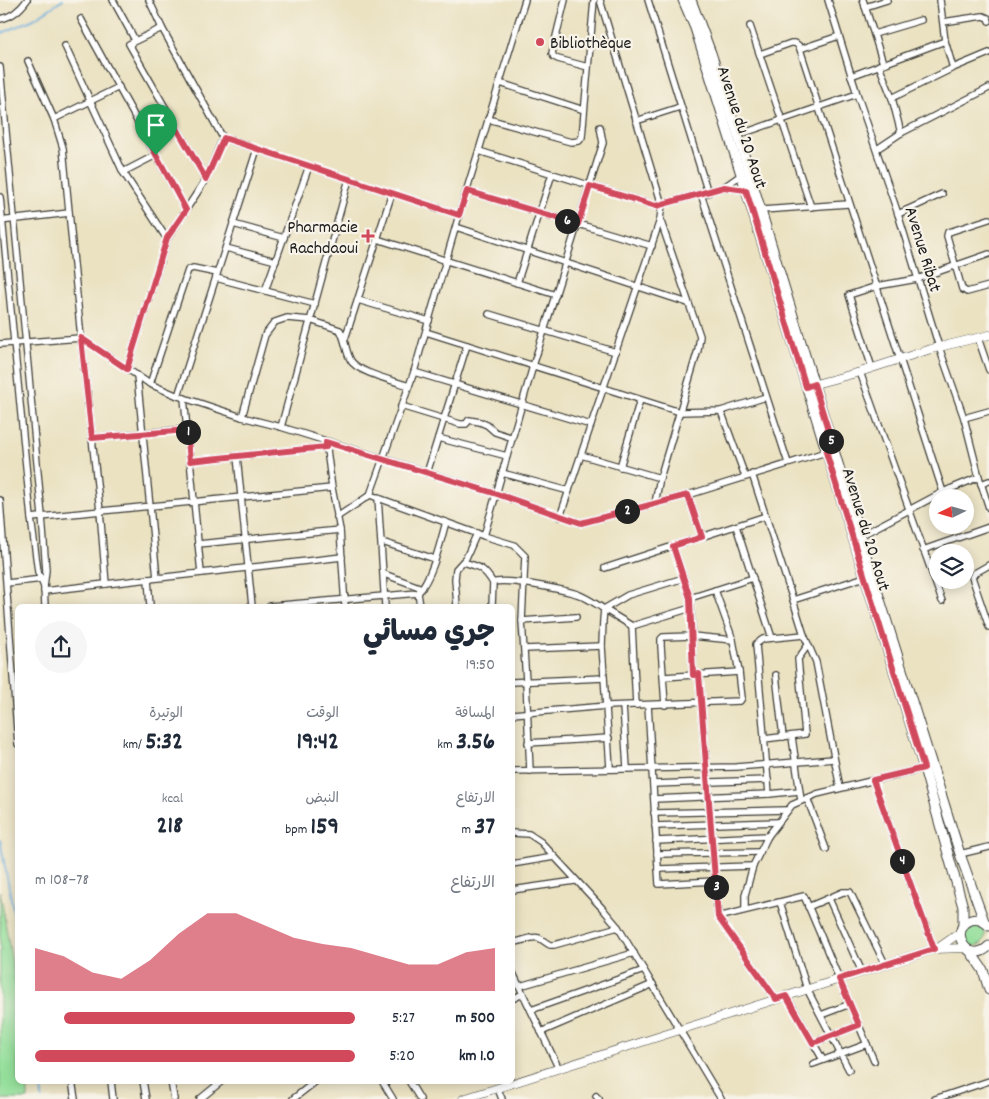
<!DOCTYPE html>
<html lang="ar">
<meta charset="utf-8">
<style>
body{margin:0;font-family:Dekko,"Playpen Sans Arabic",sans-serif;background:#f6f6f7;color:#1f2937;direction:rtl;height:100vh;display:flex;flex-direction:column;font-size:19px;white-space:nowrap}
*{box-sizing:border-box;margin:0}
p{font-size:16px;color:#747a83}
.icon{flex:none;width:28px;height:28px;fill:none;stroke:currentColor;stroke-width:2;stroke-linecap:round;stroke-linejoin:round}
.map{position:relative;flex:1;overflow:hidden;direction:ltr}
.sheet{position:absolute;left:15px;top:604px;width:500px;height:480px;display:flex;flex-direction:column;background:#fff;border-radius:8px;box-shadow:0 2px 12px #0003;direction:rtl}
.sheet>*{flex:none}
.needle{width:32px;rotate:265deg}
.tools{position:absolute;left:929px;top:489px;display:grid;gap:10px}
.tools a{display:grid;place-items:center;width:45px;height:45px;border-radius:50%;background:#fff;box-shadow:0 2px 12px #0003;font-size:25px}
.pin{position:absolute;display:grid;place-items:center;width:42px;height:42px;color:#fff;margin:-51px -21px;border-radius:50% 50% 50% 0;rotate:-45deg;box-shadow:0 0 5px #0007}
.pin .icon{rotate:45deg}
.km{position:absolute;width:25px;height:25px;margin:-12px;border-radius:50%;background:#222;color:#fff;font-size:14px;line-height:25px;text-align:center}
.round{display:grid;place-items:center;flex:none;width:52px;height:52px;border-radius:26px;background:#f6f6f7}
.overview{display:flex;align-items:center;justify-content:space-between;height:85px;padding:0 20px}
h1{font-size:28px;font-weight:800;line-height:38px}
.metrics{display:grid;grid-template-columns:repeat(3,1fr);gap:8px;height:85px;padding:5px 20px}
.metrics div{display:grid;align-content:center}
.metrics b{font-size:25px;font-weight:800}
.metrics small{font-size:14px;font-weight:400}
.metrics p{font-size:14px}
.chart{height:140px;padding:10px 20px}
.chart p{display:flex;justify-content:space-between}
.chart svg{width:100%;height:90px;margin-top:5px;fill:#d1495b;opacity:.7}
ul{padding:0 20px;list-style:none;font-size:16px}
li{display:grid;grid-template-columns:80px 60px 1fr;align-items:center;height:38px}
li i{height:12px;border-radius:6px;background:#d1495b}
.map>svg:first-child{display:block}
.green{fill:#95df9b;stroke:#587e5c}
.lines{fill:none;stroke-linecap:round;stroke-linejoin:round}
.stream{stroke:#67acdd;stroke-width:2}
.street-casing{stroke:#3b3a35;stroke-width:8}
.secondary-casing{stroke:#3b3a35;stroke-width:9}
.primary-casing{stroke:#3b3a35;stroke-width:11}
.street{stroke:#fff;stroke-width:5.5}
.secondary{stroke:#fff;stroke-width:8}
.primary{stroke:#fff;stroke-width:9}
.route-casing{stroke:#fff;stroke-width:10}
.route{stroke:#d1495b;stroke-width:6}
.poi-dot{fill:#d1495b;stroke:#f7f3e8;stroke-width:2}
.labels{text-anchor:middle;stroke-width:4.5;stroke-linejoin:round;paint-order:stroke}
.poi-label{font-size:18px;fill:#1c1c1c;stroke:#f7f3e8;text-anchor:start}
.street-label{font-size:18px;fill:#1c1c1c;stroke:#f7f3e8}
</style>
<div class="map">
<svg width="989" height="1099" viewBox="0 0 989 1099">
<rect width="100%" height="100%" fill="#f7f3e8"/>
<filter id="ink" filterUnits="userSpaceOnUse"><feTurbulence type="fractalNoise" baseFrequency=".02" numOctaves="2"/><feDisplacementMap in="SourceGraphic" scale="10" xChannelSelector="R" yChannelSelector="G"/><feConvolveMatrix kernelMatrix="1 2 1 2 8 2 1 2 1" color-interpolation-filters="sRGB"/></filter>
<filter id="wash" filterUnits="userSpaceOnUse"><feTurbulence type="fractalNoise" baseFrequency=".0096" numOctaves="4" result="noise"/><feDisplacementMap in="SourceGraphic" scale="20" xChannelSelector="R" yChannelSelector="G"/><feGaussianBlur stdDeviation="1.12" result="paint"/><feColorMatrix in="noise" values="0 0 0 0 0 0 0 0 0 0 0 0 0 0 0 0 0 1.4 0 .05"/><feComposite in="paint" operator="in"/></filter>
<g filter="url(#wash)">
<rect width="100%" height="100%" fill="#ebe2c2"/>
<g class="green">
<path d="M0,891L17,993L18,1081H28V1099H0Z"/>
<path d="M975,922C985,927 988,934 982,943L976,946L966,945L962,930Z"/>
</g>
<g class="lines">
<g class="stream">
<path d="M0,34L34,19L63,0"/>
<path d="M0,840L18,936"/>
<path d="M41,1081L42,1099"/>
</g>
</g>
</g>
<g filter="url(#ink)">
<g class="lines">
<defs>
<g id="street">
<path d="M113,0L135,40"/>
<path d="M149,0L162,28L223,138L459,215"/>
<path d="M565,0L552,53L554,57L558,59L588,67"/>
<path d="M600,0L662,205L660,219L700,336L698,350L660,478L655,503"/>
<path d="M648,0L708,193"/>
<path d="M828,0L857,94L898,214L939,347L964,418L979,477L989,508"/>
<path d="M863,0L883,63"/>
<path d="M865,7L887,0"/>
<path d="M0,19C12,17 20,10 27,0"/>
<path d="M81,19L186,210"/>
<path d="M943,22L983,16L988,18L989,21"/>
<path d="M750,26L811,207"/>
<path d="M162,28L129,44L206,179"/>
<path d="M874,34L921,20"/>
<path d="M945,41L953,68"/>
<path d="M65,46L123,172L167,239"/>
<path d="M800,49L839,36"/>
<path d="M760,54L791,43H795L799,46C847,194 894,343 943,492"/>
<path d="M28,61L54,119L63,148L81,338L100,511L106,584"/>
<path d="M879,65L892,98L901,133"/>
<path d="M0,67L42,516L46,570L44,587L45,606"/>
<path d="M851,76L945,41L940,0"/>
<path d="M500,83L584,110"/>
<path d="M892,98L953,68L989,53"/>
<path d="M54,119L119,87"/>
<path d="M488,119L571,142L579,141L582,137L594,0"/>
<path d="M636,121L680,107"/>
<path d="M738,135L857,94"/>
<path d="M146,136L172,120"/>
<path d="M877,149L901,133L989,88"/>
<path d="M479,151L656,206L724,187L741,175"/>
<path d="M123,172L156,155"/>
<path d="M724,187L746,190"/>
<path d="M467,191L652,246"/>
<path d="M701,194L788,463"/>
<path d="M0,197L31,518L38,572L44,587"/>
<path d="M762,210L848,204"/>
<path d="M898,214L942,194"/>
<path d="M989,219L952,231L948,232L947,236L962,289L967,292L989,286"/>
<path d="M0,221L69,213"/>
<path d="M233,224L284,238"/>
<path d="M456,227L688,303"/>
<path d="M377,239L556,295"/>
<path d="M226,248L276,261"/>
<path d="M216,278L315,304"/>
<path d="M517,283L552,174"/>
<path d="M265,291L309,166"/>
<path d="M358,300L429,321"/>
<path d="M489,314L616,352"/>
<path d="M426,332L680,412L721,411L766,397"/>
<path d="M978,338L989,370"/>
<path d="M345,339L392,193"/>
<path d="M0,344L81,338L150,384L178,396L242,417L281,427L497,494L581,523L688,495L829,451"/>
<path d="M872,368L849,295L877,286L917,279L989,254"/>
<path d="M127,369L167,239L206,179L223,138"/>
<path d="M414,372L591,425"/>
<path d="M860,372L942,601"/>
<path d="M137,375L157,578"/>
<path d="M150,384L188,270L193,268L217,273"/>
<path d="M178,396L257,149"/>
<path d="M184,398L201,573"/>
<path d="M401,406L460,424H466L469,420L480,422L487,425L495,432L513,438"/>
<path d="M721,411L745,476"/>
<path d="M242,417L265,335L275,322L287,318L310,320L340,330C346,341 345,349 350,359C355,372 395,381 409,386"/>
<path d="M964,418L989,411"/>
<path d="M281,427L349,179"/>
<path d="M92,438L187,429"/>
<path d="M438,438L507,456"/>
<path d="M326,442L332,488L340,530L345,606"/>
<path d="M581,455L660,478"/>
<path d="M237,456L252,606"/>
<path d="M190,461L326,447"/>
<path d="M620,467L640,400"/>
<path d="M427,473L467,345"/>
<path d="M502,473L569,491"/>
<path d="M752,474L793,600"/>
<path d="M981,484L989,481"/>
<path d="M370,495L484,536L514,545L525,556L522,621L526,681L530,771"/>
<path d="M688,495L702,537"/>
<path d="M378,497L385,606"/>
<path d="M0,500L18,744"/>
<path d="M337,517L370,495L414,372L459,215L525,0"/>
<path d="M560,517L660,220"/>
<path d="M31,518L332,488"/>
<path d="M736,526L772,638"/>
<path d="M484,536L533,366L603,143L600,127"/>
<path d="M860,536L943,492L979,477"/>
<path d="M382,542L435,559"/>
<path d="M198,544L340,530"/>
<path d="M923,550L989,527"/>
<path d="M463,562C480,567 484,568 493,583"/>
<path d="M989,565L975,573L972,577L989,627"/>
<path d="M605,568L766,516"/>
<path d="M384,574L422,588"/>
<path d="M148,579L150,606"/>
<path d="M7,583L43,579"/>
<path d="M44,591L342,557"/>
<path d="M690,598L753,578"/>
<path d="M270,606L418,593"/>
<path d="M420,606L418,593C433,576 440,543 446,522"/>
<path d="M457,606L455,579L456,569L466,558L477,533"/>
<path d="M492,606L493,583C503,577 564,590 577,594C586,597 596,604 604,609L603,620L602,646L610,768"/>
<path d="M691,608L693,675"/>
<path d="M522,621L576,617"/>
<path d="M632,626L691,608L690,598L673,546"/>
<path d="M632,626L604,609L628,595L684,578"/>
<path d="M632,626L636,705"/>
<path d="M525,649L602,646"/>
<path d="M699,674L718,917L776,999"/>
<path d="M776,675L783,737"/>
<path d="M664,677L739,672"/>
<path d="M512,682L604,678"/>
<path d="M648,705L659,884L715,881"/>
<path d="M665,705L661,646V639L663,637L692,636L733,640L715,590"/>
<path d="M623,706L627,768"/>
<path d="M512,714L607,706L740,701L742,698L739,672L733,640"/>
<path d="M792,737L801,800"/>
<path d="M764,739L805,734L798,659L808,645"/>
<path d="M528,743L609,738"/>
<path d="M512,771L736,767L834,759"/>
<path d="M873,780L934,949"/>
<path d="M653,784L768,780"/>
<path d="M840,788L816,662L804,635L793,600L865,577"/>
<path d="M769,794L756,644L763,639L804,635"/>
<path d="M807,798L826,849"/>
<path d="M654,799L769,794L799,791"/>
<path d="M654,813L787,810"/>
<path d="M655,826L777,822"/>
<path d="M512,833L529,834L541,842L602,908L618,927L721,1099"/>
<path d="M656,841L768,836"/>
<path d="M657,854L760,852"/>
<path d="M960,854L989,847"/>
<path d="M512,864L554,857"/>
<path d="M658,869L753,866"/>
<path d="M512,890L575,881"/>
<path d="M829,899L862,972"/>
<path d="M780,902L807,989L849,1070"/>
<path d="M808,907L843,892H850L885,964"/>
<path d="M745,910V895L753,866L768,836L792,805L817,794L924,768"/>
<path d="M718,917L804,896L874,1061"/>
<path d="M512,942C521,943 531,935 539,938C543,940 546,943 550,945H554L618,927"/>
<path d="M512,971L558,1067"/>
<path d="M520,986L634,953"/>
<path d="M786,995L823,1060"/>
<path d="M512,999L523,994"/>
<path d="M531,1010L644,970"/>
<path d="M821,1015L850,1004"/>
<path d="M541,1032L653,984"/>
<path d="M813,1043L859,1025"/>
<path d="M813,1064L867,1044"/>
<path d="M72,1081L75,1099"/>
<path d="M111,1081L113,1099"/>
<path d="M143,1081L146,1099"/>
<path d="M171,1081L174,1099"/>
<path d="M382,1081L393,1099"/>
<path d="M409,1081L420,1099"/>
<path d="M498,1089L502,1099"/>
<path d="M596,1096L599,1099"/>
<path d="M200,1099L222,1081"/>
<path d="M293,1099L316,1081"/>
<path d="M935,1099L989,1081"/>
</g>
<g id="secondary">
<path d="M808,386L860,372L931,349L989,335"/>
<path d="M938,948L961,932"/>
<path d="M463,1099L934,949L966,948"/>
</g>
<g id="primary">
<path d="M683,0L695,28L746,190L924,768L963,907V927"/>
<path d="M691,0L711,53L738,135L860,536L960,854L984,921"/>
<path d="M989,926C984,921 978,918 971,920C947,929 968,967 989,946"/>
<path d="M970,951L983,970L989,990"/>
</g>
</defs>
<use href="#street" class="street-casing"/>
<use href="#secondary" class="secondary-casing"/>
<use href="#primary" class="primary-casing"/>
<use href="#street" class="street"/>
<use href="#secondary" class="secondary"/>
<use href="#primary" class="primary"/>
</g>
</g>
<g class="lines" filter="url(#ink)">
<defs>
<path id="route" d="M172,120L206,179L224,138L459,215L467,191L578,224L590,186L656,206L724,187L746,190L806,387L814,384L834,449L826,452L924,768L873,780L934,949L839,979L859,1025L813,1043L786,996L776,999L718,917L699,674L693,675L690,598L673,546L702,537L688,495L581,523L497,494L326,442V447L190,461L187,430L92,438L81,338L127,369L167,238L186,210L146,136Z"/>
</defs>
<use href="#route" class="route-casing"/>
<use href="#route" class="route"/>
</g>
<g class="poi-dot">
<circle cx="540" cy="42" r="5"/>
<path d="M365.5 228.5h5v5h5v5h-5v5h-5v-5h-5v-5h5z"/>
</g>
<g class="labels">
<g class="poi-label">
<text x="550" y="48">Bibliothèque</text>
<text x="358" y="232" text-anchor="end">Pharmacie<tspan x="358" dy="21">Rachdaoui</tspan></text>
</g>
<g class="street-label">
<text transform="translate(743 127) rotate(72)" y="6">Avenue du 20 Aout</text>
<text transform="translate(924 249) rotate(73)" y="6">Avenue Ribat</text>
<text transform="translate(867 529) rotate(73)" y="6">Avenue du 20 Aout</text>
</g>
</g>
</svg>
<div class="tools">
<a><svg class="needle" viewBox="-14 -14 28 28"><path d="M0-13l5 13h-10z" fill="#e53935"/><path d="M0 13l5-13h-10z" fill="#747a83"/></svg></a>
<a><svg class="icon" aria-label="layers" viewBox="0 0 24 24"><path d="M12 4l9 5-9 5-9-5zM3 14l9 5 9-5"/></svg></a>
</div>
<div class="pin" style="left:156px;top:155px;background:#1e9e55"><svg class="icon" aria-label="arrive" viewBox="0 0 24 24"><path d="M6 21V4h12l-3 4 3 4H6"/></svg></div>
<b class="km" style="left:188px;top:432px">1</b>
<b class="km" style="left:627px;top:511px">2</b>
<b class="km" style="left:716px;top:887px">3</b>
<b class="km" style="left:902px;top:861px">4</b>
<b class="km" style="left:831px;top:441px">5</b>
<b class="km" style="left:567px;top:221px">6</b>
<section class="sheet">
<div class="overview"><div><h1>جري مسائي</h1><p>19:50</p></div><a class="round"><svg class="icon" aria-label="share" viewBox="0 0 24 24"><path d="M12 15V3M7 8l5-5 5 5M5 13v7h14v-7"/></svg></a></div>
<div class="metrics">
<div><p>المسافة</p><b>3.56<small> km</small></b></div>
<div><p>الوقت</p><b>19:42</b></div>
<div><p>الوتيرة</p><b>5:32<small> /km</small></b></div>
</div>
<div class="metrics">
<div><p>الارتفاع</p><b>37<small> m</small></b></div>
<div><p>النبض</p><b>159<small> bpm</small></b></div>
<div><p>kcal</p><b>218</b></div>
</div>
<div class="chart"><p><span>الارتفاع</span>78–108 m</p>
<svg viewBox="0 0 160 44" preserveAspectRatio="none"><path d="M0 44V23L10 27L20 35L30 38L40 29L50 16L60 6L70 6L80 12L90 18L100 21L110 23L120 27L130 31L140 31L150 25L160 23V44z"/></svg>
</div>
<ul>
<li><b>500 m</b>5:27<i style="width:91%"></i></li>
<li><b>1.0 km</b>5:20<i style="width:100%"></i></li>
</ul>
</section>
</div>
